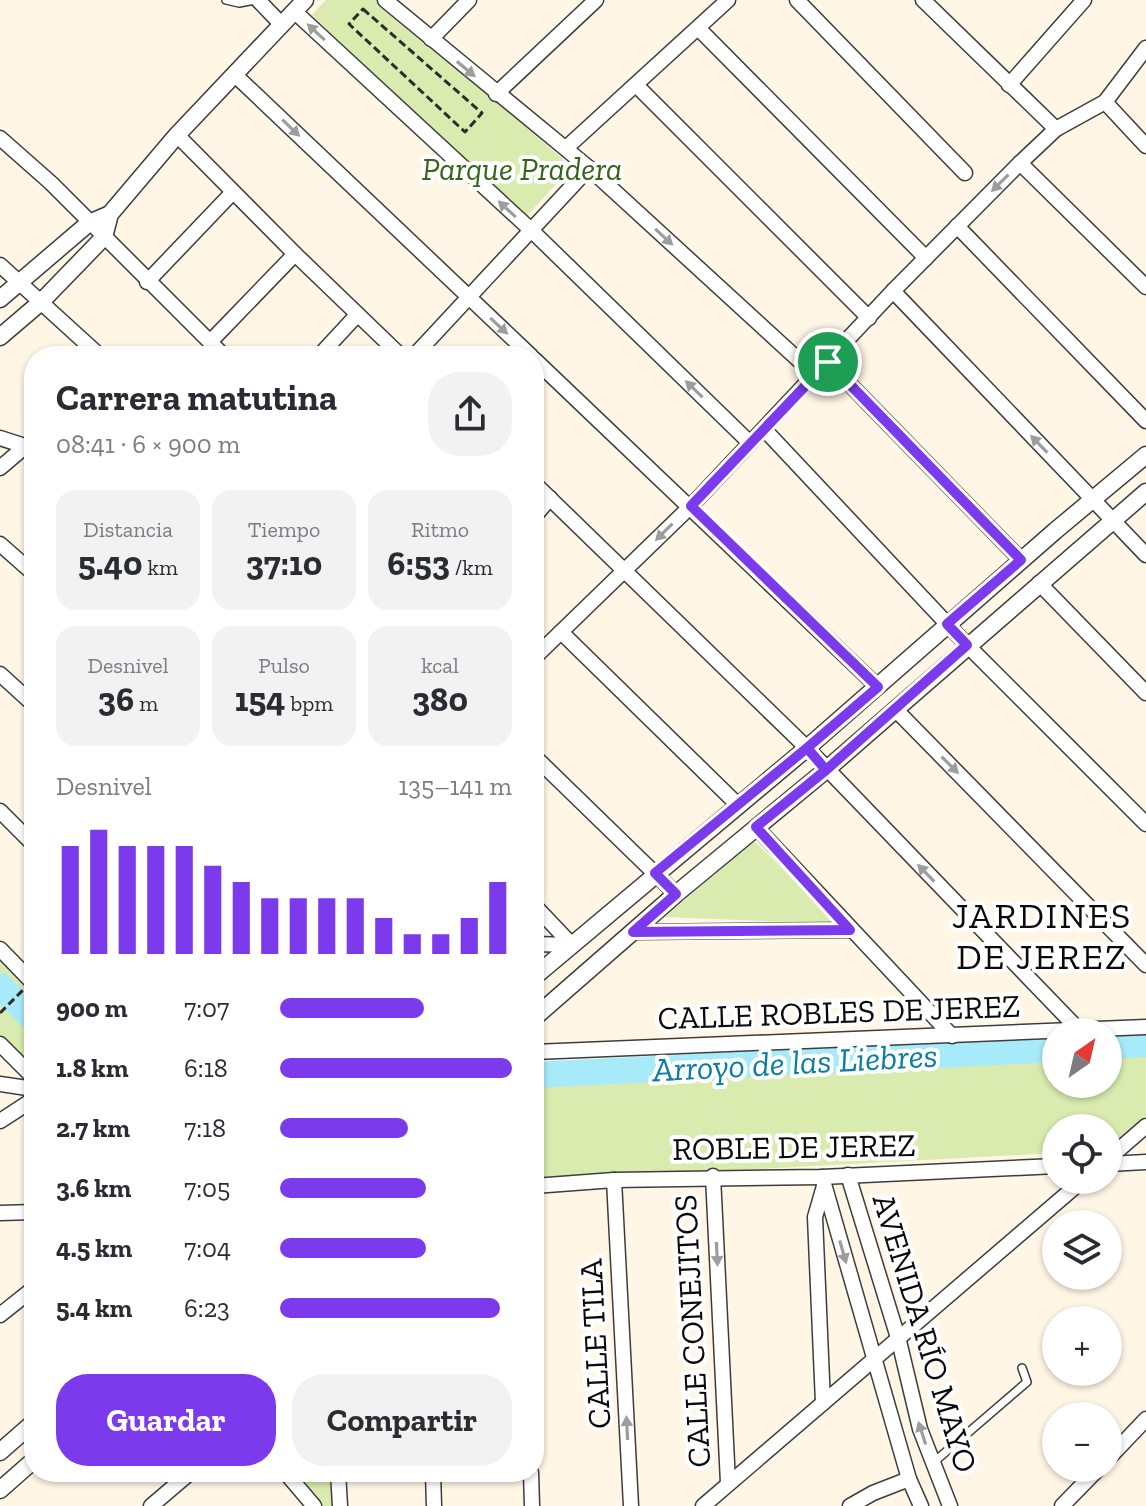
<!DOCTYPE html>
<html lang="es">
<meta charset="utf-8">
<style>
body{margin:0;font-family:"Zilla Slab",serif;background:#f2f2f3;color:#2b2b33;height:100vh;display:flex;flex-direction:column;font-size:30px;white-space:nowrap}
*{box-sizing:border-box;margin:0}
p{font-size:26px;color:#7c7c81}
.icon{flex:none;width:44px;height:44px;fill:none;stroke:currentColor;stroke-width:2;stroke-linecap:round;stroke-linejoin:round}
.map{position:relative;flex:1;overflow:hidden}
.panel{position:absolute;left:24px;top:346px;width:520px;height:1136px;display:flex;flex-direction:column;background:#fff;border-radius:32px;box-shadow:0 2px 6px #0004}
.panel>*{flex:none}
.needle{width:52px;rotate:34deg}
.fabs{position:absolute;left:1042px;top:1018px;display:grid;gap:16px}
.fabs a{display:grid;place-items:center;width:80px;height:80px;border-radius:50%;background:#fff;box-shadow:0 2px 6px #0004;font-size:40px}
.pin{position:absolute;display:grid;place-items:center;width:68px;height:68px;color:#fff;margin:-34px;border:4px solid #fff;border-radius:50%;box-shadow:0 2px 8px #0007}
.round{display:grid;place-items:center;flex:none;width:84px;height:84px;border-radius:32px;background:#f2f2f3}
.head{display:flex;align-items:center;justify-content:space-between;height:136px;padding:0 32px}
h1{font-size:36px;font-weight:700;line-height:60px}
.figures{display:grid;grid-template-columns:repeat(3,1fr);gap:12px;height:136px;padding:8px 32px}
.figures div{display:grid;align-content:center;border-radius:20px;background:#f2f2f3;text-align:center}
.figures b{font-size:34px;font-weight:700}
.figures small{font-size:22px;font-weight:400}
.figures p{font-size:22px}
.chart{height:224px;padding:16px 32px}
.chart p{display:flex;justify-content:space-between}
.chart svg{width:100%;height:144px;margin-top:8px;stroke:#7c3aed;stroke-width:6}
.action{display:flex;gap:16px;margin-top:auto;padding:16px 32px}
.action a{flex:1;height:92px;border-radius:32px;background:#7c3aed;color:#fff;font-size:32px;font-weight:700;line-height:92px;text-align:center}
.action a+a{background:#f2f2f3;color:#2b2b33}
ul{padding:0 32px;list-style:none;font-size:26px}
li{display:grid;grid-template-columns:128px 96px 1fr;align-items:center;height:60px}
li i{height:20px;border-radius:10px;background:#7c3aed}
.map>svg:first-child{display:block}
.green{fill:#d9ebaf}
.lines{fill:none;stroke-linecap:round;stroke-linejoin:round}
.river{stroke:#a7ebfa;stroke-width:26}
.service-casing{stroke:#3d3d3d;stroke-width:10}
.minor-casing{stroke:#3d3d3d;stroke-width:17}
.tertiary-casing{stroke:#3d3d3d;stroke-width:19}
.path{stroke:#2c2c2c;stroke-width:3;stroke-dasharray:8 4;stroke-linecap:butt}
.service{stroke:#fff;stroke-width:7}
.minor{stroke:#fff;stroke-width:14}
.tertiary{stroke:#fff;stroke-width:16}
.oneway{fill:#9d9d9d}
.route-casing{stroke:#fff;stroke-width:16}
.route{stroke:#7c3aed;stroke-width:10}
.labels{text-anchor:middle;stroke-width:8;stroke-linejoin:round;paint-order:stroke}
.park-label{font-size:32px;font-style:italic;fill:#366418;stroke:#fff}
.street-label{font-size:32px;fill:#0a0a0a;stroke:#fff}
.water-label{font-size:34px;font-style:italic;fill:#0d7ca1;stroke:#fff}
.quarter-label{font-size:36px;letter-spacing:2px;fill:#0a0a0a;stroke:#fff}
</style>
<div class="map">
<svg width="1146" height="1506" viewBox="0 0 1146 1506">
<rect width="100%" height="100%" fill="#fff6e6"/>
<g class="green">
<path d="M326,0H378L572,167L524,219L312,15Z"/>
<path d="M754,841L839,924L665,917Z"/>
<path d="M0,962L34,996V1070L0,1036Z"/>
<path d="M1146,1049V1116L1108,1146V1128H1056V1153L534,1181V1082L1056,1054V1084H1108V1051Z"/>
<path d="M287,1472H331L333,1506H315Z"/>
</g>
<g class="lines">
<g class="river">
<path d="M0,986L34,1020"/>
<path d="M1108,1046L1146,1044"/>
<path d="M534,1075L1056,1049"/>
</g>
<defs>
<g id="service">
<path d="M226,0L239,3L255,0"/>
<path d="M934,1462L1027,1382L1022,1368"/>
</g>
<g id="minor">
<path d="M258,0L281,24"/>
<path d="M385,0L589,168L815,375"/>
<path d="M797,0L965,173"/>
<path d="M923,0L1056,129"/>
<path d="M294,11L531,230L750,443"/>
<path d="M698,28L926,258"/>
<path d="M431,39L469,0"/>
<path d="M234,74L531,356"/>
<path d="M1009,85L1084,0"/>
<path d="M637,86L869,318"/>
<path d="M496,94L596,0"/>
<path d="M1105,102L1146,146"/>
<path d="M177,135L295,254L401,356"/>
<path d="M0,138L51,183L224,356"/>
<path d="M566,148L728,0"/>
<path d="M1020,163L1146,287"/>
<path d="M957,226L1146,421"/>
<path d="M0,265L100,356"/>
<path d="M147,282L233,192"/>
<path d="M893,291L1146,555"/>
<path d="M210,342L295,254"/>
<path d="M319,356L357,315"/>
<path d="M414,356L589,168"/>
<path d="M534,359L878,687"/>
<path d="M828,362L1021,560"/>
<path d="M764,429L967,645L1146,824"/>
<path d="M0,438L25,446"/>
<path d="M0,468L34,439"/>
<path d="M534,483L807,748L1078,1029"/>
<path d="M534,517L550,498"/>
<path d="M0,544L34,574"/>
<path d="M1039,583L1146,693"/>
<path d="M561,632L739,806"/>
<path d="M534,658L691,506L893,291L1020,163L1056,129L1105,102L1146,48"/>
<path d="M0,674L34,705"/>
<path d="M895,709L1146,965"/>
<path d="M534,756L676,894"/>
<path d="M0,811L34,845"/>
<path d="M756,827L952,1036"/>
<path d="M534,905L572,945"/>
<path d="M633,932L850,930"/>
<path d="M534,944L572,945"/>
<path d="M0,949L34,984"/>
<path d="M0,1044L34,1078"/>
<path d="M534,1052L1146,1027"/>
<path d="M0,1084L34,1089"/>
<path d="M0,1121L34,1099"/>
<path d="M1108,1159L1146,1126"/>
<path d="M1108,1164L1146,1162"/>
<path d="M848,1175L899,1341L920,1429L950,1506"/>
<path d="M713,1176L728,1483"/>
<path d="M822,1177L909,1479L921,1506"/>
<path d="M614,1180L631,1506"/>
<path d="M534,1186L614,1180L822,1177L1056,1166"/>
<path d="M0,1213L34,1212"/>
<path d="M0,1315L34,1288"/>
<path d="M823,1403L815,1217L824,1186"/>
<path d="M1108,1459L1146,1419"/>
<path d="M285,1472L314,1506"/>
<path d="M338,1472L340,1506"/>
<path d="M433,1472L434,1506"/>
<path d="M531,1472L532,1506"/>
<path d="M151,1506L191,1472"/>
<path d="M703,1506L1083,1180"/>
<path d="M850,1506L873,1493L909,1479"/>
<path d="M1062,1506L1099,1468"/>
</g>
<g id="tertiary">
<path d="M0,299L89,223L110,214"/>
<path d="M0,337L41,302L104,237L110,214L177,135L305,0"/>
<path d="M534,977L807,748L1055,531L1146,455"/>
<path d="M534,1018L676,894L826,770L1146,492"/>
<path d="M0,1452L34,1422"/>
<path d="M0,1490L34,1460"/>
</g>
</defs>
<use href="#service" class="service-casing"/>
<use href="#minor" class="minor-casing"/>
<use href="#tertiary" class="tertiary-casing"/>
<g class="path">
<path d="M363,9L482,113L465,132L349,24Z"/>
<path d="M0,1013L23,990"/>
</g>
<use href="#service" class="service"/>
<use href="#minor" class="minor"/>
<use href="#tertiary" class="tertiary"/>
</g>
<defs><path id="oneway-solid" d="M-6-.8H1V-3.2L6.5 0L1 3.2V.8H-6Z" transform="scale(2)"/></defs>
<g class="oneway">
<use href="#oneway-solid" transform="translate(316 32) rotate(-137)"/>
<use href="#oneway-solid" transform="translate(466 69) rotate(40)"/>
<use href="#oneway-solid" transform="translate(291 128) rotate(44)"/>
<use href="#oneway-solid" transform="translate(1000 183) rotate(135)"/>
<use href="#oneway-solid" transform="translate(507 209) rotate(-137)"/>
<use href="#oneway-solid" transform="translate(664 237) rotate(43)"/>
<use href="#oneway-solid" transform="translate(499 326) rotate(43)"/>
<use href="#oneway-solid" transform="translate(694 389) rotate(-136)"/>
<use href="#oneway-solid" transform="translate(1039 444) rotate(-134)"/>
<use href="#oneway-solid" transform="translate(664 532) rotate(135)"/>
<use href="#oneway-solid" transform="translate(950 765) rotate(45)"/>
<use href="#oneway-solid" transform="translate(926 873) rotate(-134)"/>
<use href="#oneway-solid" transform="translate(843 1252) rotate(74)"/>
<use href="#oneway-solid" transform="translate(717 1254) rotate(87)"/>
<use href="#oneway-solid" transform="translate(627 1428) rotate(-93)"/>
<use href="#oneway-solid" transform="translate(922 1433) rotate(-108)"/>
</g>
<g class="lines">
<defs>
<path id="route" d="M828,362L691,506L878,687L807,748L826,770L756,827L850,930L633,932L676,894L655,873L807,748L826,770L967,645L947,624L1021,560L828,362"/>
</defs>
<use href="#route" class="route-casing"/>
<use href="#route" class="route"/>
</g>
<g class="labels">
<g class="park-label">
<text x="522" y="180">Parque Pradera</text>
</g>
<g class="street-label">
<text transform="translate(839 1012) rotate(-2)" y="11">CALLE ROBLES DE JEREZ</text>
<text transform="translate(794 1147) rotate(-1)" y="11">ROBLE DE JEREZ</text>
<text transform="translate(692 1331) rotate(-93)" y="11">CALLE CONEJITOS</text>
<text transform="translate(925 1333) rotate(73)" y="11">AVENIDA RÍO MAYO</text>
<text transform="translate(595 1344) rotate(-93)" y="11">CALLE TILA</text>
</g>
<g class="water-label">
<text transform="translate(795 1062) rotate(-3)" y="12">Arroyo de las Liebres</text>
</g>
<g class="quarter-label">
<text x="1042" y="928">JARDINES<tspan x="1042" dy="41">DE JEREZ</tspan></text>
</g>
</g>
</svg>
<div class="fabs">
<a><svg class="needle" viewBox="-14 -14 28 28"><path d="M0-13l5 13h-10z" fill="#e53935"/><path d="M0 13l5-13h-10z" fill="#7c7c81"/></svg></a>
<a><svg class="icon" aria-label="locate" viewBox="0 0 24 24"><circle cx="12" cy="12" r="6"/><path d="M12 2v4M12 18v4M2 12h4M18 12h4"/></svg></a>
<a><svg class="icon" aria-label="layers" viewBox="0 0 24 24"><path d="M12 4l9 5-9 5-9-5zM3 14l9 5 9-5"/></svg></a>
<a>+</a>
<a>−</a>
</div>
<div class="pin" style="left:828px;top:362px;background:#1e9e55"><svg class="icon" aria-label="arrive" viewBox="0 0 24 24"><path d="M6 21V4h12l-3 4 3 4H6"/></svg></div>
<section class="panel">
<div class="head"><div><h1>Carrera matutina</h1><p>08:41 · 6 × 900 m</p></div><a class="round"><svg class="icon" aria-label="share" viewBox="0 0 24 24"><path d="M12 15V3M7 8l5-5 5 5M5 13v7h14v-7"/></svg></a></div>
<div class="figures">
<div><p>Distancia</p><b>5.40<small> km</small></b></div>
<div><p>Tiempo</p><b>37:10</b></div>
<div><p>Ritmo</p><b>6:53<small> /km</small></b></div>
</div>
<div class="figures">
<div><p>Desnivel</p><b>36<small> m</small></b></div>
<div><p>Pulso</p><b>154<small> bpm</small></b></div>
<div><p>kcal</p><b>380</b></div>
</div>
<div class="chart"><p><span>Desnivel</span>135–141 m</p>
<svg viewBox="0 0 160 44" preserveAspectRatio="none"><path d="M5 44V11M15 44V6M25 44V11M35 44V11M45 44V11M55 44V17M65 44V22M75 44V27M85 44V27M95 44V27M105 44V27M115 44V33M125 44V38M135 44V38M145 44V33M155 44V22"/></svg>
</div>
<ul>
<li><b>900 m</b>7:07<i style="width:62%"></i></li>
<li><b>1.8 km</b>6:18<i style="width:100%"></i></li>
<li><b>2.7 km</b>7:18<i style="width:55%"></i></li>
<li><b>3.6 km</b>7:05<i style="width:63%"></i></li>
<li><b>4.5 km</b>7:04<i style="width:63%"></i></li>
<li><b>5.4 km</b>6:23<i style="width:95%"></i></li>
</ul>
<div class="action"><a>Guardar</a><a>Compartir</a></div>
</section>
</div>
